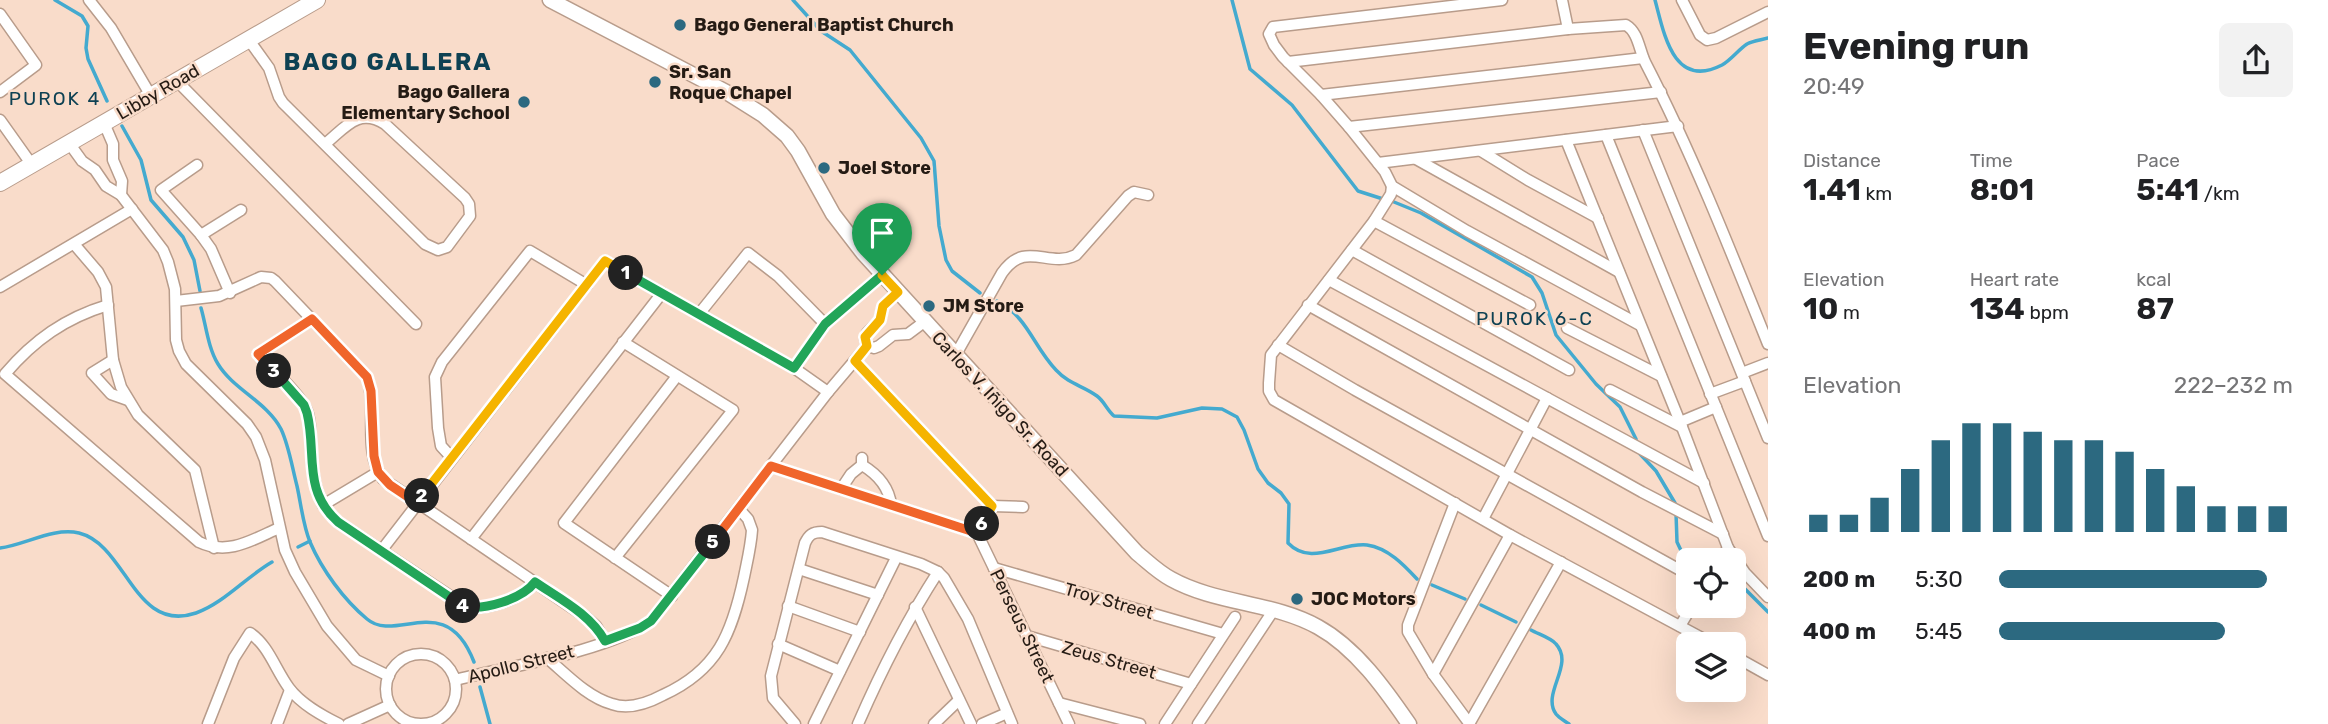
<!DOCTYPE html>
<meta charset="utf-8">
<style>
body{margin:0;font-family:Rubik,sans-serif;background:#f2f2f2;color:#202124;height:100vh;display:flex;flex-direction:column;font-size:26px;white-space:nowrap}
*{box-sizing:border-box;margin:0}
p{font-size:23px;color:#757577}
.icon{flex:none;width:38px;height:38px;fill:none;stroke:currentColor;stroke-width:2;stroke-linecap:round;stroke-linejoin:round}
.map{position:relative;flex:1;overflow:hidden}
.side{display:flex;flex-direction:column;background:#fff;width:560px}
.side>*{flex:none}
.tools{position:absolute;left:1676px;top:548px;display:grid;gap:14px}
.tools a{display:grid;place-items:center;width:70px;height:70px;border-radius:10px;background:#fff;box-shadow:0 7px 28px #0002;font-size:35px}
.pin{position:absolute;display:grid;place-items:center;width:60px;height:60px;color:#fff;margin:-72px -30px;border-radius:50% 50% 50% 0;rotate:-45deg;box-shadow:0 0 7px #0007}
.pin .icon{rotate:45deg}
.km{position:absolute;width:35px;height:35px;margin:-18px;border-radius:50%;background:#222;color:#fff;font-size:19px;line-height:35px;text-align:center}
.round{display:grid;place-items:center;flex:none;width:74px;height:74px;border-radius:10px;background:#f2f2f2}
.head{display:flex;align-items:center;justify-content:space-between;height:119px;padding:0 35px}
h1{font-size:38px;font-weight:700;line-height:52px}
.figures{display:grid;grid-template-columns:repeat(3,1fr);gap:10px;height:119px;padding:7px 35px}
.figures div{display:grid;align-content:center}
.figures b{font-size:30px;font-weight:700}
.figures small{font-size:19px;font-weight:400}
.figures p{font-size:19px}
.chart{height:196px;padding:14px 35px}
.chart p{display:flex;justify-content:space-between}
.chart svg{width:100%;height:126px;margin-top:7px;stroke:#2c6980;stroke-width:6}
ul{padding:0 35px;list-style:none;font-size:23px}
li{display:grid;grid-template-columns:112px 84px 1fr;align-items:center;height:52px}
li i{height:18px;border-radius:9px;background:#2c6980}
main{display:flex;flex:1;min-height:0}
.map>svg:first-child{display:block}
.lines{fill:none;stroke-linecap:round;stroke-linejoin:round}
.stream{stroke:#44aacf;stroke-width:3.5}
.minor-casing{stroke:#b89c8b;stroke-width:13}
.secondary-casing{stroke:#b89c8b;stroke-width:17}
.primary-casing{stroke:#b89c8b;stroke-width:18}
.minor{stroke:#fff;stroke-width:10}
.secondary{stroke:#fff;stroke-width:14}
.primary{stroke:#fff;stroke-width:16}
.split-1-casing{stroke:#fff;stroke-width:14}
.split-2-casing{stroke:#fff;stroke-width:14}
.split-3-casing{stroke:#fff;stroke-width:14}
.split-4-casing{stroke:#fff;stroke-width:14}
.split-5-casing{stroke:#fff;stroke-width:14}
.split-6-casing{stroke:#fff;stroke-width:14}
.split-7-casing{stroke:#fff;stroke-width:14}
.split-1{stroke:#22a559;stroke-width:9}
.split-2{stroke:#f5b400;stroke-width:9}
.split-3{stroke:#f0652b;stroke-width:9}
.split-4{stroke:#22a559;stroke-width:9}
.split-5{stroke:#22a559;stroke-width:9}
.split-6{stroke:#f0652b;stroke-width:9}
.split-7{stroke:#f5b400;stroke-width:9}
.poi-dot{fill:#2c6980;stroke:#f9dcca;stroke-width:2.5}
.labels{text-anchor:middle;stroke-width:5;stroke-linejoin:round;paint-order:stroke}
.poi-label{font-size:18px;font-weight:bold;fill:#251b14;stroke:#f9dcca;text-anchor:start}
.street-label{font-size:18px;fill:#251b14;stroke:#f9dcca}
.neighbourhood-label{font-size:19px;letter-spacing:2px;fill:#0e4153;stroke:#f9dcca}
.district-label{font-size:24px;font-weight:bold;letter-spacing:2px;fill:#0e4153;stroke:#f9dcca}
</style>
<main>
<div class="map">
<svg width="1768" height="724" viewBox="0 0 1768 724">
<rect width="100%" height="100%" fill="#f9dcca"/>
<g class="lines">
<g class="stream">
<path d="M55,0L82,16L88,26L86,48L88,59L107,101"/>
<path d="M793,0L821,31L850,50L921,138L934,161L939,226L946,260L952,271L980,293"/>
<path d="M1232,0L1250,69L1292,105L1358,191L1383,199"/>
<path d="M1655,0C1664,33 1673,90 1722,65C1731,60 1738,50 1747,44C1753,41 1761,40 1768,38"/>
<path d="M122,126L141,160L151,200L183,237L194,260L200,291"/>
<path d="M1394,202L1421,213L1532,277L1542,293L1556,335L1596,384L1620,407L1636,439"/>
<path d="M997,301C1028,317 1033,346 1056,370C1070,385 1082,385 1097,396C1104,401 1107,410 1114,416L1157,418L1202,408L1222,409L1237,417L1244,430L1258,469L1268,483L1281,493L1289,504L1288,543C1311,567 1340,542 1367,545C1388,548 1404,565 1417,579"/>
<path d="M201,308C206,325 208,348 218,364C233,389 267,402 281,429C289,446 292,467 297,486C301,504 303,525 310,542C322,570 344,600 367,619C396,644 446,589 474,662"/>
<path d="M1640,454L1656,471L1675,503"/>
<path d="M1676,513L1677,542L1686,561L1689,562"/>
<path d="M298,547L310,541"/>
<path d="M0,548C25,545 53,527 79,533C127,545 134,634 196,613C224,603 246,577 272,562"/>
<path d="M1734,583L1742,586L1768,612"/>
<path d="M1432,585L1465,599"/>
<path d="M1481,605L1516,622"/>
<path d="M1531,630C1538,634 1551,638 1556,644C1575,665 1541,693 1556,714C1559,718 1565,721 1569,724"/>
<path d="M480,687L490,724"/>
</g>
<defs>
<g id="minor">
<path d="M89,0L111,28L151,96"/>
<path d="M1502,0L1273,27L1269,34L1274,45L1283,57L1321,95L1349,127L1385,172L1392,186L1467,231L1640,325"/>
<path d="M1562,0L1568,29"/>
<path d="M1682,0L1700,35L1707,40L1716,38L1768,12"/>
<path d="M0,14L36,65L0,92"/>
<path d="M249,40L269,68L279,97L283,103L425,244L438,250L447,247L470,216L469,204L465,198L385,124C358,107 345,128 325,144"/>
<path d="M1288,62L1568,29L1626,25C1638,32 1639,49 1645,62C1692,153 1730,249 1768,344"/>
<path d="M177,81L416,324"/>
<path d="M1321,95L1643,58"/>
<path d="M0,120L32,165"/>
<path d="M104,123L113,144V160L122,181L121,195"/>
<path d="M1349,127L1661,92"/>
<path d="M1643,130L1768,438"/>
<path d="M1606,135L1768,536"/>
<path d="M1566,140L1682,427L1728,548L1720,560"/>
<path d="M69,143L82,161L95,170L106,186L121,195L163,250L168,262L175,289L176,340L179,351L186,364L247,424L256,437L265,460L285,550L295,572L327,626L356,660L389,676"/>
<path d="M1481,151L1528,180L1598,218"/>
<path d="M1416,159L1619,272"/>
<path d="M1378,163L1678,126"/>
<path d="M197,165L161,190L201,235L211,249L230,293"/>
<path d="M1392,186L1391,194L1374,221L1271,355L1269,383V391L1274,400L1510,535L1713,644"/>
<path d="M1374,221L1530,305"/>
<path d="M201,235L241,210"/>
<path d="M74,244L98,272L106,287L113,360L121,387L138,415L195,470L214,548"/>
<path d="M1352,250L1569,370"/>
<path d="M1329,280L1704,483"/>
<path d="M0,287L132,209"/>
<path d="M176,301L219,296L261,277L271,278L275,281L367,377C378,409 362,451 383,479L587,618L596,626L605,641"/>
<path d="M108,305C65,318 34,340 5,374L199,542C228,556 252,540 279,528"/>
<path d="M1308,305L1642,492L1723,534"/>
<path d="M699,314L748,253L778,276L825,324"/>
<path d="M312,319L258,354C271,368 301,395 307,411C311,421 310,433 311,443C312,474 314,501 338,522L465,606C486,611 522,599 535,582"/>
<path d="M1567,328L1661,376"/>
<path d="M1278,345L1355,390L1689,575"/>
<path d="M867,346L865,339L867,333L880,320L883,306L898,292"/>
<path d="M867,346L874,348L879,346L893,335L908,334L924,322"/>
<path d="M955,356L1002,273C1026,239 1048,269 1076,255L1128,196L1134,192L1148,195"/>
<path d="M113,360L92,373L111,394L128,400"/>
<path d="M855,361L992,506"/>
<path d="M794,368L825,324L882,275"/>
<path d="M1742,373L1768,363"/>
<path d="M1610,390L1682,427"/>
<path d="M1710,394L1745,381"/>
<path d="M1680,422L1716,407"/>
<path d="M452,458L441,446L438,428L435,377L442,362L530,251L587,285"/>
<path d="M862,465C877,474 889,487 891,505"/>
<path d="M771,466L977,533L1069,724"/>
<path d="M841,489L851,474L862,465V458"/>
<path d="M1455,503L1408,625V632L1433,674L1469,723"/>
<path d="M323,505L378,472"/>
<path d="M992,506L1023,507"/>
<path d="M1483,519L1547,398"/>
<path d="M977,533L992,506"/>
<path d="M471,539L662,293"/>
<path d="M1728,548L1745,573L1768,597"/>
<path d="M381,551L605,261L794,368L828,392"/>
<path d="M615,558L733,410L623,342"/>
<path d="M994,568L1223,634"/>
<path d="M799,569L878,595"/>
<path d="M672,596L564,523L677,376"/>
<path d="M788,606L860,632"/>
<path d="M915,607L971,724"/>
<path d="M1680,626L1692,606"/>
<path d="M1027,636L1191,684"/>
<path d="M778,644L840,671"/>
<circle cx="421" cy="689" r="35"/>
<path d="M1734,656L1768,675"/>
<path d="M547,658C566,674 587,697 612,704C629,710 648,703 663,695C718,670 732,633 744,577C747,562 751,546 752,530L748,519L739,509"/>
<path d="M1433,674L1510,535"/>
<path d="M455,680C511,666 604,652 651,621L828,392L867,346"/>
<path d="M1059,703L1140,724"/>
<path d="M208,724L234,658L250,633C269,646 275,669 289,688C301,704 321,715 339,724"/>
<path d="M277,724L290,690"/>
<path d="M348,724L390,705"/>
<path d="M795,724L773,698L771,676L805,543C809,535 812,532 822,532L921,564L938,572L944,578L968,619L1012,724"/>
<path d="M814,724L896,558"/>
<path d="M858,724C881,671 907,620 938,572"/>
<path d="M934,724L959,700"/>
<path d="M982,724L1007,713"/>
<path d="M1165,724L1235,617"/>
<path d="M1198,724L1273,611"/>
<path d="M1469,724L1561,562"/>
</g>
<path id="secondary" d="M550,0L728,93L763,115L787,136L798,151L833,214L863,253L1137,553C1148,562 1158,572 1171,579C1216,604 1273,602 1318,627C1356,648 1385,689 1409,724"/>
<path id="primary" d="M0,183L317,0"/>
</defs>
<use href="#minor" class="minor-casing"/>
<use href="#secondary" class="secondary-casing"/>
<use href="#primary" class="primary-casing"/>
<use href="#minor" class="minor"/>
<use href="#secondary" class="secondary"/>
<use href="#primary" class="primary"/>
</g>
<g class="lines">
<defs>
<path id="split-1" d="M626,273L794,368L825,324L882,275"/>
<path id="split-2" d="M422,496L605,261L626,273"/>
<path id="split-3" d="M274,371L258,354L312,319L367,377L371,391L374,456L378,472L390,485L417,503L422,496"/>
<path id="split-4" d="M274,371L304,405L307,413C317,453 302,490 338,522L463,606"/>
<path id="split-5" d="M463,606C484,611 522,599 535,582C560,599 590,614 605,641L640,628L651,621L713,542"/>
<path id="split-6" d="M713,542L771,466L977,533L982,524"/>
<path id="split-7" d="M882,275L898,292L883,306L880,320L865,337L867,346L855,361L992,506L982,524"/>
</defs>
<use href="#split-1" class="split-1-casing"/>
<use href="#split-2" class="split-2-casing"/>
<use href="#split-3" class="split-3-casing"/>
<use href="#split-4" class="split-4-casing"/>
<use href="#split-5" class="split-5-casing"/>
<use href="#split-6" class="split-6-casing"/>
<use href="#split-7" class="split-7-casing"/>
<use href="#split-1" class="split-1"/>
<use href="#split-2" class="split-2"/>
<use href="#split-3" class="split-3"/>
<use href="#split-4" class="split-4"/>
<use href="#split-5" class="split-5"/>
<use href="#split-6" class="split-6"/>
<use href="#split-7" class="split-7"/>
</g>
<g class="poi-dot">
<circle cx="680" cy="25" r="7"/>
<circle cx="655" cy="82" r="7"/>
<circle cx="524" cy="102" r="7"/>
<circle cx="824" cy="168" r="7"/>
<circle cx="929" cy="306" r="7"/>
<circle cx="1297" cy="599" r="7"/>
</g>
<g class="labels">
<g class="poi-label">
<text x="694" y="31">Bago General Baptist Church</text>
<text x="669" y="78">Sr. San<tspan x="669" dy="21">Roque Chapel</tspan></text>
<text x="510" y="98" text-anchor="end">Bago Gallera<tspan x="510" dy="21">Elementary School</tspan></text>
<text x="838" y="174">Joel Store</text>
<text x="943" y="312">JM Store</text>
<text x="1311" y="605">JOC Motors</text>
</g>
<g class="street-label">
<text transform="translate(158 92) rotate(-30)" y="6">Libby Road</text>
<text transform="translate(1000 404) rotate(47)" y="6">Carlos V. Iñigo Sr. Road</text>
<text transform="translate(1109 601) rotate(16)" y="6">Troy Street</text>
<text transform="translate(1022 626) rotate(64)" y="6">Perseus Street</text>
<text transform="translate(1109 660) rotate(16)" y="6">Zeus Street</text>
<text transform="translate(521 664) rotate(-14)" y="6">Apollo Street</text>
</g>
<g class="neighbourhood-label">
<text x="55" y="105">PUROK 4</text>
<text x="1535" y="325">PUROK 6-C</text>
</g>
<g class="district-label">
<text x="388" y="70">BAGO GALLERA</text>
</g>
</g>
</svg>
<div class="tools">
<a><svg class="icon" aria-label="locate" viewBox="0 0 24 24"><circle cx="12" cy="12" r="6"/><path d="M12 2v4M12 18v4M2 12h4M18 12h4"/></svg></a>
<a><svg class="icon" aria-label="layers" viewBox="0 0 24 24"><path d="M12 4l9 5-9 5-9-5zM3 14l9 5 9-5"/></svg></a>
</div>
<div class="pin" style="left:882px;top:275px;background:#1e9e55"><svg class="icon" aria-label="arrive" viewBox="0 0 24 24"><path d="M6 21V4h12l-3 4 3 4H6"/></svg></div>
<b class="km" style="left:626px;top:273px">1</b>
<b class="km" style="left:422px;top:496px">2</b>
<b class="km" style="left:274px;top:371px">3</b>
<b class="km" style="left:463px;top:606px">4</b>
<b class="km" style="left:713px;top:542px">5</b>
<b class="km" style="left:982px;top:524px">6</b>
</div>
<section class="side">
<div class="head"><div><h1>Evening run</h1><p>20:49</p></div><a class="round"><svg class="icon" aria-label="share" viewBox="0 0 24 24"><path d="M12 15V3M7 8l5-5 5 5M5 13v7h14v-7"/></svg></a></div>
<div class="figures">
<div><p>Distance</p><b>1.41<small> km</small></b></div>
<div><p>Time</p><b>8:01</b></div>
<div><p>Pace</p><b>5:41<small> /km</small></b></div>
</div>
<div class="figures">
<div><p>Elevation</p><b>10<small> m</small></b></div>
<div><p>Heart rate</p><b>134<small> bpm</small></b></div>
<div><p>kcal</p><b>87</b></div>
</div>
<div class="chart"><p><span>Elevation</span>222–232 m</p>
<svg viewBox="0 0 160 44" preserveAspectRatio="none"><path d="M5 44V38M15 44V38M25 44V32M35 44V22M45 44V12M55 44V6M65 44V6M75 44V9M85 44V12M95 44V12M105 44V16M115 44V22M125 44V28M135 44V35M145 44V35M155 44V35"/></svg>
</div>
<ul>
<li><b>200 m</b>5:30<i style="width:91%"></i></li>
<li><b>400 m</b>5:45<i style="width:77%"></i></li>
</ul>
</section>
</main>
